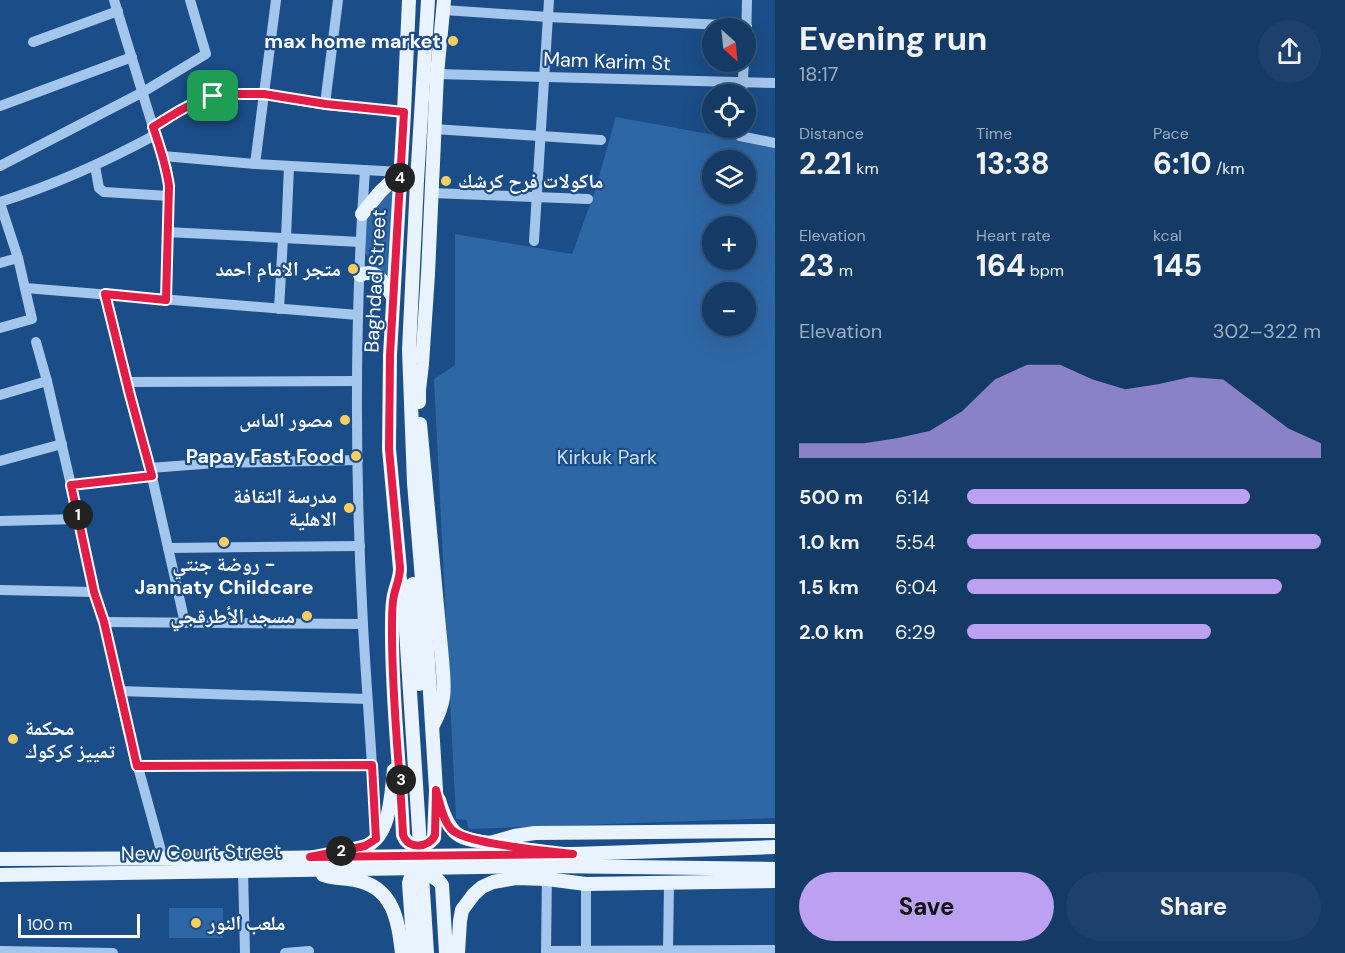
<!DOCTYPE html>
<meta charset="utf-8">
<style>
body{margin:0;font-family:"DM Sans","Noto Naskh Arabic",sans-serif;background:#1d416c;color:#f1f3f6;height:100vh;display:flex;flex-direction:column;font-size:22px;white-space:nowrap}
*{box-sizing:border-box;margin:0}
p{font-size:20px;color:#9dadbf}
.icon{flex:none;width:33px;height:33px;fill:none;stroke:currentColor;stroke-width:2;stroke-linecap:round;stroke-linejoin:round}
.map{position:relative;flex:1;overflow:hidden}
.panel{display:flex;flex-direction:column;background:#143a66;width:570px}
.panel>*{flex:none}
.needle{width:39px;rotate:153deg}
.buttons{position:absolute;left:702px;top:18px;display:grid;gap:12px}
.buttons a{display:grid;place-items:center;width:54px;height:54px;border-radius:50%;background:#143a66;box-shadow:0 6px 24px #0002,0 0 0 2px #33547a;font-size:30px}
.scale{position:absolute;left:18px;bottom:15px;width:122px;box-sizing:border-box;padding-left:6px;border:3px solid #fff;border-top:0;font-size:16px;line-height:21px;white-space:nowrap;color:#fff;-webkit-text-stroke:4px #1b4d88;paint-order:stroke}
.pin{position:absolute;display:grid;place-items:center;width:51px;height:51px;color:#fff;margin:-26px;border-radius:12px;box-shadow:0 3px 9px #0006}
.km{position:absolute;width:30px;height:30px;margin:-15px;border-radius:50%;background:#222;color:#fff;font-size:16px;line-height:30px;text-align:center}
.round{display:grid;place-items:center;flex:none;width:63px;height:63px;border-radius:32px;background:#1d416c}
.headline{display:flex;align-items:center;justify-content:space-between;height:102px;padding:0 24px}
h1{font-size:33px;font-weight:700;line-height:45px}
.metrics{display:grid;grid-template-columns:repeat(3,1fr);gap:9px;height:102px;padding:6px 24px}
.metrics div{display:grid;align-content:center}
.metrics b{font-size:30px;font-weight:700}
.metrics small{font-size:16px;font-weight:400}
.metrics p{font-size:16px}
.chart{height:168px;padding:12px 24px}
.chart p{display:flex;justify-content:space-between}
.chart svg{width:100%;height:108px;margin-top:6px;fill:#bca0f2;opacity:.7}
.button{display:flex;gap:12px;margin-top:auto;padding:12px 24px}
.button a{flex:1;height:69px;border-radius:36px;background:#bca0f2;color:#111;font-size:24px;font-weight:700;line-height:69px;text-align:center}
.button a+a{background:#1d416c;color:#f1f3f6}
ul{padding:0 24px;list-style:none;font-size:20px}
li{display:grid;grid-template-columns:96px 72px 1fr;align-items:center;height:45px}
li i{height:15px;border-radius:8px;background:#bca0f2}
main{display:flex;flex:1;min-height:0}
.map>svg:first-child{display:block}
.green{fill:#2e67a6;fill-rule:evenodd}
.lines{fill:none;stroke-linecap:round;stroke-linejoin:round}
.minor{stroke:#a4c6ec;stroke-width:10}
.major{stroke:#e9f2ff;stroke-width:14}
.major-bridge{stroke:#e9f2ff;stroke-width:14}
.route-casing{stroke:#fff;stroke-width:12}
.route{stroke:#e11d48;stroke-width:8}
.poi-dot{fill:#fdcd60;stroke:#1b4d88;stroke-width:2}
.labels{text-anchor:middle;stroke-width:4.5;stroke-linejoin:round;paint-order:stroke}
.poi-label{font-size:20px;font-weight:bold;fill:#fff;stroke:#1b4d88;text-anchor:end}
.street-label{font-size:20px;fill:#fff;stroke:#1b4d88}
.park-label{font-size:20px;fill:#c9e0f9;stroke:#1b4d88}
</style>
<main>
<div class="map">
<svg width="775" height="953" viewBox="0 0 775 953">
<rect width="100%" height="100%" fill="#1b4d88"/>
<g class="green">
<path d="M616,117L775,146V818L469,829L466,820L456,819L434,379L455,365V234L572,254L594,194ZM712,160H746V194H712ZM712,226H746V260H712ZM712,292H746V326H712Z"/>
<path d="M395,185L389,285L365,253L367,215Z"/>
<rect x="169" y="908" width="54" height="30"/>
</g>
<g class="lines">
<g class="minor">
<path d="M114,0L153,127L167,169L169,196L166,300"/>
<path d="M444,10L548,17L747,26"/>
<path d="M33,42L118,11"/>
<path d="M746,43L747,0"/>
<path d="M437,74L775,83"/>
<path d="M742,94L744,62"/>
<path d="M325,104L338,0"/>
<path d="M0,106L132,57"/>
<path d="M153,127C172,116 191,101 213,96C251,88 289,100 327,105C353,108 379,109 404,112"/>
<path d="M740,128V136L775,143"/>
<path d="M434,129L601,140"/>
<path d="M163,156L255,164L401,172"/>
<path d="M255,164L276,0"/>
<path d="M0,166L143,92L206,54L190,0"/>
<path d="M95,166L99,188L104,192L169,196"/>
<path d="M365,170C354,322 355,474 363,625C367,697 373,768 376,839"/>
<path d="M431,193L588,199"/>
<path d="M0,202C54,185 105,162 155,135"/>
<path d="M0,203L18,258L32,319L0,328"/>
<path d="M167,232L360,242"/>
<path d="M286,238L289,166"/>
<path d="M534,241L549,0"/>
<path d="M0,263L18,258"/>
<path d="M25,288L358,315"/>
<path d="M105,294L130,395L150,468L185,623"/>
<path d="M279,309L283,238"/>
<path d="M36,342L47,381L71,485L94,592L104,622L127,727L163,858"/>
<path d="M127,382L357,381"/>
<path d="M0,395L47,381"/>
<path d="M0,461L62,444"/>
<path d="M150,468L216,463L358,460"/>
<path d="M71,485L152,476"/>
<path d="M0,521L79,519"/>
<path d="M168,548L360,546"/>
<path d="M0,590L94,592"/>
<path d="M104,622L363,624"/>
<path d="M119,691L367,699"/>
<path d="M137,766L372,765"/>
<path d="M243,870L245,953"/>
<path d="M586,884V951"/>
<path d="M0,951L113,953"/>
<path d="M546,951L775,950"/>
<path d="M668,951L669,883"/>
<path d="M285,953L309,951"/>
<path d="M546,953L547,872"/>
</g>
<g class="major">
<path d="M409,0L404,112L390,355L389,449L400,569C400,578 396,586 394,595C392,604 392,614 392,623C391,694 400,765 403,835C408,849 426,848 434,838L436,790L426,628L414,483L409,350L417,181L428,0"/>
<path d="M362,214L380,192L401,172"/>
<path d="M360,275C378,267 384,284 393,297"/>
<path d="M419,402V390L422,364L428,274L437,74L444,0"/>
<path d="M420,424L442,659C444,686 447,700 433,725"/>
<path d="M439,800C451,840 460,839 499,844"/>
<path d="M490,843L514,836L535,833L775,831"/>
<path d="M344,851C352,849 360,848 368,845C391,833 391,793 394,770"/>
<path d="M0,859L271,858L573,854L775,847"/>
<path d="M0,875L547,866L775,869"/>
<path d="M323,875C334,879 344,878 355,880C394,887 398,921 402,953"/>
<path d="M414,953L409,883L411,877C421,872 436,875 442,885L446,953"/>
<path d="M458,953L460,921L462,910L474,894L482,887L493,882L516,878L547,879L586,884L775,881"/>
</g>
<g class="major-bridge">
<path d="M400,579L405,615L427,953"/>
<path d="M413,584L419,684"/>
</g>
</g>
<g class="lines">
<defs>
<path id="route" d="M232,94H264L326,104L404,112L390,355L389,449L400,568C400,578 396,586 394,595C392,604 392,614 392,623C391,694 400,765 403,835C408,850 429,848 435,835L436,790C440,802 442,819 451,829C464,844 549,851 573,854L310,857L365,846L376,839L372,765L137,766L104,622L94,592L71,485L152,476L130,395L105,294L166,300L169,186C166,165 160,147 153,127C182,109 196,98 232,94Z"/>
</defs>
<use href="#route" class="route-casing"/>
<use href="#route" class="route"/>
</g>
<g class="poi-dot">
<circle cx="453" cy="41" r="6"/>
<circle cx="446" cy="181" r="6"/>
<circle cx="353" cy="269" r="6"/>
<circle cx="345" cy="420" r="6"/>
<circle cx="356" cy="456" r="6"/>
<circle cx="349" cy="508" r="6"/>
<circle cx="224" cy="542" r="6"/>
<circle cx="307" cy="616" r="6"/>
<circle cx="13" cy="739" r="6"/>
<circle cx="196" cy="923" r="6"/>
</g>
<g class="labels">
<g class="poi-label">
<text x="441" y="48">max home market</text>
<text x="458" y="188" text-anchor="start">ماكولات فرح كرشك</text>
<text x="341" y="276">متجر الامام احمد</text>
<text x="333" y="427">مصور الماس</text>
<text x="344" y="463">Papay Fast Food</text>
<text x="337" y="503">مدرسة الثقافة<tspan x="337" dy="23">الاهلية</tspan></text>
<text x="224" y="571" text-anchor="middle">روضة جنتي -<tspan x="224" dy="23">Jannaty Childcare</tspan></text>
<text x="295" y="623">مسجد الأطرقجي</text>
<text x="25" y="735" text-anchor="start">محكمة<tspan x="25" dy="23">تمييز كركوك</tspan></text>
<text x="208" y="930" text-anchor="start">ملعب النور</text>
</g>
<g class="street-label">
<text transform="translate(607 61) rotate(2)" y="7">Mam Karim St</text>
<text transform="translate(375 281) rotate(-87)" y="7">Baghdad Street</text>
<text transform="translate(201 852) rotate(-1)" y="7">New Court Street</text>
</g>
<g class="park-label">
<text x="607" y="464">Kirkuk Park</text>
</g>
</g>
</svg>
<div class="buttons">
<a><svg class="needle" viewBox="-14 -14 28 28"><path d="M0-13l5 13h-10z" fill="#e53935"/><path d="M0 13l5-13h-10z" fill="#9dadbf"/></svg></a>
<a><svg class="icon" aria-label="locate" viewBox="0 0 24 24"><circle cx="12" cy="12" r="6"/><path d="M12 2v4M12 18v4M2 12h4M18 12h4"/></svg></a>
<a><svg class="icon" aria-label="layers" viewBox="0 0 24 24"><path d="M12 4l9 5-9 5-9-5zM3 14l9 5 9-5"/></svg></a>
<a>+</a>
<a>−</a>
</div>
<div class="scale">100 m</div>
<div class="pin" style="left:213px;top:96px;background:#1e9e55"><svg class="icon" aria-label="arrive" viewBox="0 0 24 24"><path d="M6 21V4h12l-3 4 3 4H6"/></svg></div>
<b class="km" style="left:78px;top:515px">1</b>
<b class="km" style="left:341px;top:851px">2</b>
<b class="km" style="left:401px;top:780px">3</b>
<b class="km" style="left:400px;top:178px">4</b>
</div>
<section class="panel">
<div class="headline"><div><h1>Evening run</h1><p>18:17</p></div><a class="round"><svg class="icon" aria-label="share" viewBox="0 0 24 24"><path d="M12 15V3M7 8l5-5 5 5M5 13v7h14v-7"/></svg></a></div>
<div class="metrics">
<div><p>Distance</p><b>2.21<small> km</small></b></div>
<div><p>Time</p><b>13:38</b></div>
<div><p>Pace</p><b>6:10<small> /km</small></b></div>
</div>
<div class="metrics">
<div><p>Elevation</p><b>23<small> m</small></b></div>
<div><p>Heart rate</p><b>164<small> bpm</small></b></div>
<div><p>kcal</p><b>145</b></div>
</div>
<div class="chart"><p><span>Elevation</span>302–322 m</p>
<svg viewBox="0 0 160 44" preserveAspectRatio="none"><path d="M0 44V38L10 38L20 38L30 36L40 33L50 25L60 12L70 6L80 6L90 12L100 16L110 14L120 11L130 12L140 22L150 32L160 38V44z"/></svg>
</div>
<ul>
<li><b>500 m</b>6:14<i style="width:80%"></i></li>
<li><b>1.0 km</b>5:54<i style="width:100%"></i></li>
<li><b>1.5 km</b>6:04<i style="width:89%"></i></li>
<li><b>2.0 km</b>6:29<i style="width:69%"></i></li>
</ul>
<div class="button"><a>Save</a><a>Share</a></div>
</section>
</main>
